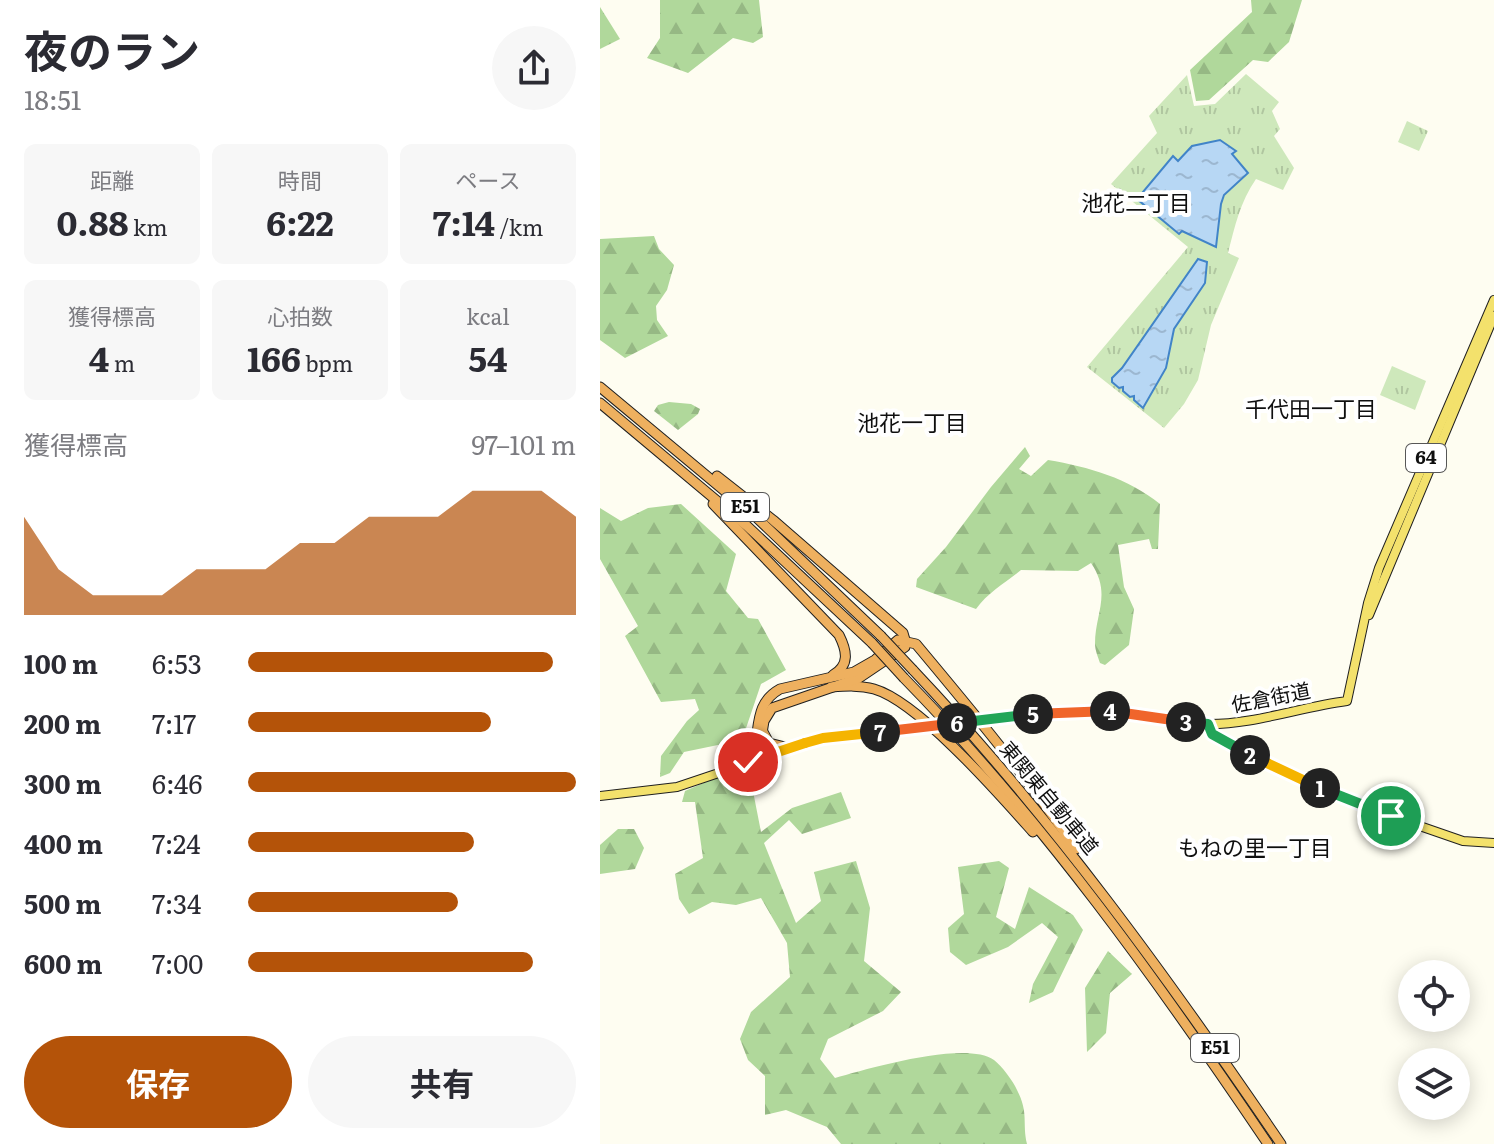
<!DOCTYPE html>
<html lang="ja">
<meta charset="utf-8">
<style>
body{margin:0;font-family:Literata,"Noto Sans JP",serif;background:#f7f7f7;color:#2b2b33;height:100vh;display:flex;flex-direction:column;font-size:30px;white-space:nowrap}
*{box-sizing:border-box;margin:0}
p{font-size:26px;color:#7c7c81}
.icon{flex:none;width:44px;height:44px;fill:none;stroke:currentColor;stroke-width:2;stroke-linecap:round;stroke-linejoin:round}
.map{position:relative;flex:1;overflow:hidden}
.drawer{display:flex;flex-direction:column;background:#fff;width:600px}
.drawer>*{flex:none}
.tools{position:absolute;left:798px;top:960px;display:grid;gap:16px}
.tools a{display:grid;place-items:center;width:72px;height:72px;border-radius:50%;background:#fff;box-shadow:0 4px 20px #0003;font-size:40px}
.pin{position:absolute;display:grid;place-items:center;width:68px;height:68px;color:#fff;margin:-34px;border:4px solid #fff;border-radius:50%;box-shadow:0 2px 8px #0007}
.km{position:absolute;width:40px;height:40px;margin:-20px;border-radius:50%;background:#222;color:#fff;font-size:22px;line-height:40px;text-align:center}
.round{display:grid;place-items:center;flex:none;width:84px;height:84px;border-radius:42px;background:#f7f7f7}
.overview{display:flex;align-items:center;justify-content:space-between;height:136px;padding:0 24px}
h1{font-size:44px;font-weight:700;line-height:60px}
.stats{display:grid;grid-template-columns:repeat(3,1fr);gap:12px;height:136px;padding:8px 24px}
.stats div{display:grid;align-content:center;border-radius:12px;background:#f7f7f7;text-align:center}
.stats b{font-size:34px;font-weight:700}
.stats small{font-size:22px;font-weight:400}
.stats p{font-size:22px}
.chart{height:224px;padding:16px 24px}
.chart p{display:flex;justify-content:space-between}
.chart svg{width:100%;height:144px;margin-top:8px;fill:#b45309;opacity:.7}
.action{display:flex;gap:16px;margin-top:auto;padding:16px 24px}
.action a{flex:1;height:92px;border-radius:48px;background:#b45309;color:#fff;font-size:32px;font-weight:700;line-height:92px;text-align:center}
.action a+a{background:#f7f7f7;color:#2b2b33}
ul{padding:0 24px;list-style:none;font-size:26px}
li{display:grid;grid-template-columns:128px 96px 1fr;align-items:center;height:60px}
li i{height:20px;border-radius:10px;background:#b45309}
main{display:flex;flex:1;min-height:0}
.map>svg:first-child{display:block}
.forest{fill:url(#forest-firs)}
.park{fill:url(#park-tufts)}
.water{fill:url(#water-ripples);stroke:#4184c8;stroke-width:2}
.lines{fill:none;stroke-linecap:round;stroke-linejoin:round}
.major-casing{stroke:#202020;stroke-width:10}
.highway-casing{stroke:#202020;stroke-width:11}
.major{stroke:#f3e16c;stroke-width:8}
.highway{stroke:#eeb05f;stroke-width:9}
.major-bridge-casing{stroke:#202020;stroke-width:10;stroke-linecap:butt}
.highway-bridge-casing{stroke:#202020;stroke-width:11;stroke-linecap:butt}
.major-bridge{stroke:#f3e16c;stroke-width:8}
.highway-bridge{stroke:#eeb05f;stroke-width:9}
.split-1-casing{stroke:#fff;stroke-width:16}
.split-2-casing{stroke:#fff;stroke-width:16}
.split-3-casing{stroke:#fff;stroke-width:16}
.split-4-casing{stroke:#fff;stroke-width:16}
.split-5-casing{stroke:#fff;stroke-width:16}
.split-6-casing{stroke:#fff;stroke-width:16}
.split-7-casing{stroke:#fff;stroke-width:16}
.split-8-casing{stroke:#fff;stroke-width:16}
.split-9-casing{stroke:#fff;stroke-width:16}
.split-1{stroke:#22a559;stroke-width:10}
.split-2{stroke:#f5b400;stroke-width:10}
.split-3{stroke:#22a559;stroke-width:10}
.split-4{stroke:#f0652b;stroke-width:10}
.split-5{stroke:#f0652b;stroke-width:10}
.split-6{stroke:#22a559;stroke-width:10}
.split-7{stroke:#f0652b;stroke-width:10}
.split-8{stroke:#f5b400;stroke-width:10}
.split-9{stroke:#f5b400;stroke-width:10}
.labels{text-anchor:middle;stroke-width:8;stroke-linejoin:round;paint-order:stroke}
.shield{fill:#fff;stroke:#575757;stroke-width:2}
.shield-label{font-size:18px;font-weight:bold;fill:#0f0f0f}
.street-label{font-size:20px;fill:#0f0f0f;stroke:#fff}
.neighbourhood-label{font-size:22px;fill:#0f0f0f;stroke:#fff}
</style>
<main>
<section class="drawer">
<div class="overview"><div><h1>夜のラン</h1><p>18:51</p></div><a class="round"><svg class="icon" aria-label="share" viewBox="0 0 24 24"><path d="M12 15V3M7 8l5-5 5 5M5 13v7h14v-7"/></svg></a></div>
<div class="stats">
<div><p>距離</p><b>0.88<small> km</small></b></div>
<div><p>時間</p><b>6:22</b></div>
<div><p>ペース</p><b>7:14<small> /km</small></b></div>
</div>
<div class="stats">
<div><p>獲得標高</p><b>4<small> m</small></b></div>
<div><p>心拍数</p><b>166<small> bpm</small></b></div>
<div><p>kcal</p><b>54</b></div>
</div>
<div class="chart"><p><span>獲得標高</span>97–101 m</p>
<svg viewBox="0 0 160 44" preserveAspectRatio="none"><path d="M0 44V14L10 30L20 38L30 38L40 38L50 30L60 30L70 30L80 22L90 22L100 14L110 14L120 14L130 6L140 6L150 6L160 14V44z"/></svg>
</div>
<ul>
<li><b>100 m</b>6:53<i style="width:93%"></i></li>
<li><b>200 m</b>7:17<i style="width:74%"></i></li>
<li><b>300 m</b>6:46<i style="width:100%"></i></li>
<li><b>400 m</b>7:24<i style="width:69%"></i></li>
<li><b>500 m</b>7:34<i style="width:64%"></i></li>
<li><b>600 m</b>7:00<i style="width:87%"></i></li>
</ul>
<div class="action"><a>保存</a><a>共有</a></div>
</section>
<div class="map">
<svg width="894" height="1144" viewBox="0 0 894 1144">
<defs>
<pattern id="forest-firs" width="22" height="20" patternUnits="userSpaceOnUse" patternTransform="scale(2)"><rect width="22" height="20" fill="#b0d89b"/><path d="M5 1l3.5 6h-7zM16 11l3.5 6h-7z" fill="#96b884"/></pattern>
<pattern id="park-tufts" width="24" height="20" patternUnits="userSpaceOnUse" patternTransform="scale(2)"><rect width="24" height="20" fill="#cee8bb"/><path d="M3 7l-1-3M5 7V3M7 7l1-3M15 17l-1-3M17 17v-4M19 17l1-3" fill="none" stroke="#b0c6a0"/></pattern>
<pattern id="water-ripples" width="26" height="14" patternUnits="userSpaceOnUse" patternTransform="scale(2)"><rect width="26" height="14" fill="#b7d7f4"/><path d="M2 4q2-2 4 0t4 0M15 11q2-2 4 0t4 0" fill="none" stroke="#9cb7d0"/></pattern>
</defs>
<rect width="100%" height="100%" fill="#fefdf1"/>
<g class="forest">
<path d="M60,0H159L163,37L153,43L133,38L88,73L47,58L60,38Z"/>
<path d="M651,0H702L689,42L668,62L653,60L609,100L596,101L590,70L652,12Z"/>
<path d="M0,7L20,39L0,49Z"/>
<path d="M54,236L59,249L74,265L67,290L56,306L57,320L68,336L25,358L0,340V239Z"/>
<path d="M69,402L91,404L100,409L98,414L78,430L54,411L58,405Z"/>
<path d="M425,447L430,456L419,469L431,476L448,460C489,467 528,478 560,504L558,549H552L549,539L518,545L524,587L534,609L529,645L505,665L500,663C498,657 495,650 495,644C495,613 512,594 491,563L478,571L421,570C405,583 388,592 376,609L316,587L317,579L346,547L391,487Z"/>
<path d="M81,504L136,554L126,591L148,618L158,619L186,670L161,684L142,740L84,752L70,773L60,777L61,756L87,721L99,710L95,699L61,702L25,636L38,626L0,559V508L21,521L48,508Z"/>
<path d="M117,777L152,786L161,832L192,808L241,792L251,818L202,834L189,820L164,843L196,923L221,901L214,872L256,861L270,908L264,961L301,992L283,1011L228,1039L220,1059L235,1078C268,1069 365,1040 394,1060C402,1066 413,1081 417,1090C429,1113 422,1123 427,1144H241L227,1127L186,1110L165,1115V1076L148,1060L140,1039L151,1012L190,977L187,943L161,898L136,905L112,902L89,914L79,899L75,874L103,858L95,802H82L85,791Z"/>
<path d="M18,829H34L44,848L35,869L0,874V845Z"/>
<path d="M399,861L409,868L396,917L415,929L429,887L473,915L483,930L453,992L429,1003L433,984L458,937L442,923L408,947L366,965L350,952L348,928L364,914L358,867Z"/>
<path d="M508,951L532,974L510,993L506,1033L487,1052L485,988Z"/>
</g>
<g class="park">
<path d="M646,74L679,102L672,111L680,129L674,136L694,168L683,190L656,179C640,202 635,226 628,253L639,258L611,325L598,380L584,404L564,428L487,367L588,247L511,184L557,133L549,116L587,75L594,106L615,104Z"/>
<path d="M807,121L828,131L819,151L798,142Z"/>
<path d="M792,366L826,381L815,410L780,395Z"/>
</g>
<g class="water">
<path d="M620,140L636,151L632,154L648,173L624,195L621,204L616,247L582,231L579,234L537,199L573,156L578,161L592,146Z"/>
<path d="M598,259L607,262L605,283L574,329L566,368L543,408L534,400V396L530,397L523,391V387L519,388L512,382V378L522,368Z"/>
</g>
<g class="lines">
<defs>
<g id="major">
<path d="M769,615L894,316"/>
<path d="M403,717C444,713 485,708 526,712C553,715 579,724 606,724C653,725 700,707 747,701L768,603L779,568L894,300"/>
<path d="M608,724L612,734L628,744L759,805L863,841L894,843"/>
<path d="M0,796L77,787L223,738L318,727"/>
</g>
<g id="highway">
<path d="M0,387L156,517L281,636"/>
<path d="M0,403L147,526L272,643"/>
<path d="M117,476L173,520L303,633L305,640"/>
<path d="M113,504L239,635C247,651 250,665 233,675"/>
<path d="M313,670C451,816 568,978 681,1144"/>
<path d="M304,678C442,819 558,981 668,1144"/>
<path d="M231,687C246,686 260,685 274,689C319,702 400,795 433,832"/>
<path d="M162,730L169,743L189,748"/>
<path d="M159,751L164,721L172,708L259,678L305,647V640"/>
<path d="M148,762C164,739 149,706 180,689L254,672L275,660L298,640L316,644C372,711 427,777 476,849"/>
</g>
</defs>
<use href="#major" class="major-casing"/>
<use href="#highway" class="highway-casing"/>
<use href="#major" class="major"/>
<use href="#highway" class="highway"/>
<defs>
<path id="major-bridge" d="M318,727L403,717"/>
<g id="highway-bridge">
<path d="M281,636L313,670"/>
<path d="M272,643L304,678"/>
</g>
</defs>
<use href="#major-bridge" class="major-bridge-casing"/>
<use href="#highway-bridge" class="highway-bridge-casing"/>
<use href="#major-bridge" class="major-bridge"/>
<use href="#highway-bridge" class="highway-bridge"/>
</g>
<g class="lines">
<defs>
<path id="split-1" d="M720,788L791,816"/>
<path id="split-2" d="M650,755L720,788"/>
<path id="split-3" d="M586,722L608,724L612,734L650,755"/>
<path id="split-4" d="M510,711L586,722"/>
<path id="split-5" d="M433,714L510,711"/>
<path id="split-6" d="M357,723L433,714"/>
<path id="split-7" d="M280,732L357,723"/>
<path id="split-8" d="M205,743L223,738L280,732"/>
<path id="split-9" d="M148,762L205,743"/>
</defs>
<use href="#split-1" class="split-1-casing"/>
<use href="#split-2" class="split-2-casing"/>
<use href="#split-3" class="split-3-casing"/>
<use href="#split-4" class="split-4-casing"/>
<use href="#split-5" class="split-5-casing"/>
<use href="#split-6" class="split-6-casing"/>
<use href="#split-7" class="split-7-casing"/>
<use href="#split-8" class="split-8-casing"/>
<use href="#split-9" class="split-9-casing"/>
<use href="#split-1" class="split-1"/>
<use href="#split-2" class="split-2"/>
<use href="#split-3" class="split-3"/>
<use href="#split-4" class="split-4"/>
<use href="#split-5" class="split-5"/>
<use href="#split-6" class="split-6"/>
<use href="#split-7" class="split-7"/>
<use href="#split-8" class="split-8"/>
<use href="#split-9" class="split-9"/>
</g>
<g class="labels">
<g class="shield">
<rect x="806" y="444" width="40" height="28" rx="6"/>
<rect x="121" y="493" width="48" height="28" rx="6"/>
<rect x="591" y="1034" width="48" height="28" rx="6"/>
</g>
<g class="shield-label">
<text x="826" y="464">64</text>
<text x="145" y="513">E51</text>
<text x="615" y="1054">E51</text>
</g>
<g class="street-label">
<text transform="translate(671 698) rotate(-11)" y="7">佐倉街道</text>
<text transform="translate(449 798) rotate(50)" y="7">東関東自動車道</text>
</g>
<g class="neighbourhood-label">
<text x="536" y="211">池花二丁目</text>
<text x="711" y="417">千代田一丁目</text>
<text x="312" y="431">池花一丁目</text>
<text x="655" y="856">もねの里一丁目</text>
</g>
</g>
</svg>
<div class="tools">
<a><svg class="icon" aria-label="locate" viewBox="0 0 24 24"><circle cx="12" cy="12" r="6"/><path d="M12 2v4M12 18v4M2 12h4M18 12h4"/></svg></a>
<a><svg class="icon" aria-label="layers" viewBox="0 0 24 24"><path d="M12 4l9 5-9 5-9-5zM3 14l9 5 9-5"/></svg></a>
</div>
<div class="pin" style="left:791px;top:816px;background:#1e9e55"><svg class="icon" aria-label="arrive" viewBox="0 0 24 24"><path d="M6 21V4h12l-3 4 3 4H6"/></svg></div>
<div class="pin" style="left:148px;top:762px;background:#d93025"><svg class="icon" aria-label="check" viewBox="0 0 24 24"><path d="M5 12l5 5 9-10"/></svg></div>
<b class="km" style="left:720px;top:788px">1</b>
<b class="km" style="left:650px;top:755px">2</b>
<b class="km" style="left:586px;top:722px">3</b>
<b class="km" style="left:510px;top:711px">4</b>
<b class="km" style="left:433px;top:714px">5</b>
<b class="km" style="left:357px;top:723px">6</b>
<b class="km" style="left:280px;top:732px">7</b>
</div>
</main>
